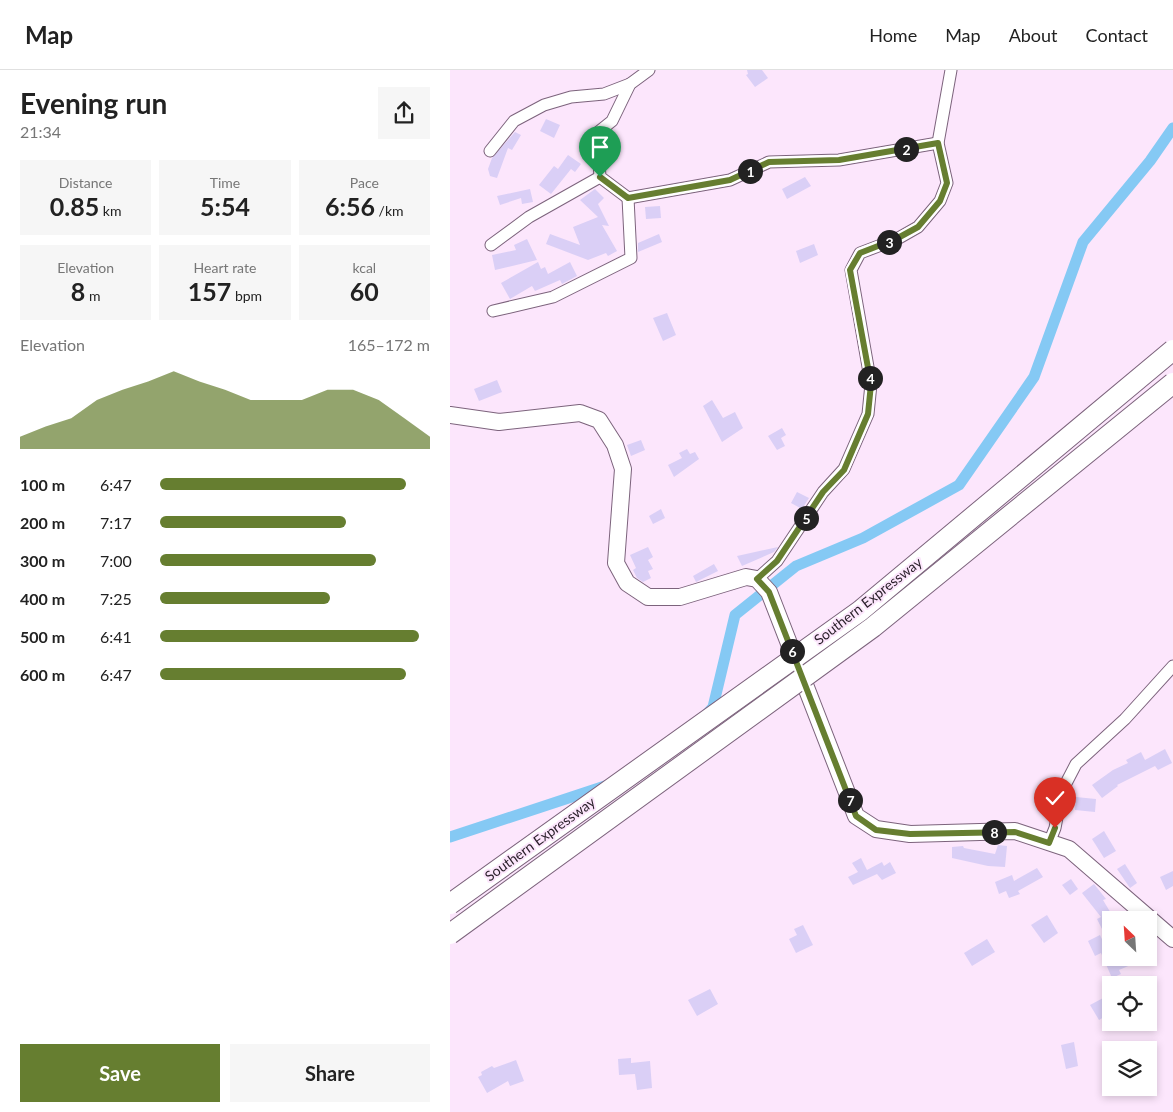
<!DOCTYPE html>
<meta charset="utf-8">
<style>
body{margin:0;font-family:Lato,sans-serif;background:#f6f6f6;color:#222;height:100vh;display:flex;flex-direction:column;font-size:19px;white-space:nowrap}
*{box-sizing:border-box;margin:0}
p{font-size:16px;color:#767676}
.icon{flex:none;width:28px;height:28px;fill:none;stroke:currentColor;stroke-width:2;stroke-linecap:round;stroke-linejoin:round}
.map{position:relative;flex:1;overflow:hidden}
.sheet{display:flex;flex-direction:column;background:#fff;width:450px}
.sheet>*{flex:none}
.needle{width:32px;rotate:335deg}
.fabs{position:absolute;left:652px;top:841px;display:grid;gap:10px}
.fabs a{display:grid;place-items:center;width:55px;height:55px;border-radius:0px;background:#fff;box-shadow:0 2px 8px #0003;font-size:25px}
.pin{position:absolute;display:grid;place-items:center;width:42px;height:42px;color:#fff;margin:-51px -21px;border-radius:50% 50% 50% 0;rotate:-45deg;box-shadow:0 0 5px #0007}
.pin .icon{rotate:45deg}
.km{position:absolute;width:25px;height:25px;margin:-12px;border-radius:50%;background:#222;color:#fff;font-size:14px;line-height:25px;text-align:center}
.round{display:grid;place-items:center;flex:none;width:52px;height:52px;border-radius:0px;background:#f6f6f6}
.headline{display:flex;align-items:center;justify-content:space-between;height:85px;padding:0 20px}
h1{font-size:28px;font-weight:700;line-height:38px}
.figures{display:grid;grid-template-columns:repeat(3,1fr);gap:8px;height:85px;padding:5px 20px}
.figures div{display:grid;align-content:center;border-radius:0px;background:#f6f6f6;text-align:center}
.figures b{font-size:25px;font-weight:700}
.figures small{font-size:14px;font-weight:400}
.figures p{font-size:14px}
.chart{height:140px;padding:10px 20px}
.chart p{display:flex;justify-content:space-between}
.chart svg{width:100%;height:90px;margin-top:5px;fill:#667e30;opacity:.7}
.action{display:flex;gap:10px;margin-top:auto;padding:10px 20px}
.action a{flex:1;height:58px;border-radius:0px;background:#667e30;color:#fff;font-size:20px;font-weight:700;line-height:58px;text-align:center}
.action a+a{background:#f6f6f6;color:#222}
ul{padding:0 20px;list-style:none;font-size:16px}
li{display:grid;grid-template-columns:80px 60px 1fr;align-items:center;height:38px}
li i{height:12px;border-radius:6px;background:#667e30}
header{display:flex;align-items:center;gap:30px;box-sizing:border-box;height:70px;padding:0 25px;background:#fff;border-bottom:1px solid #e0e0e0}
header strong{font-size:24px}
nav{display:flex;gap:28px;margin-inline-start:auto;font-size:18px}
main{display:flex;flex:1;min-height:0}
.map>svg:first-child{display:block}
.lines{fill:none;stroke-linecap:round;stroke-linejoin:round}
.canal{stroke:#85c9f4;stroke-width:11}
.building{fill:#dacff6}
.street-casing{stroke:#7c637c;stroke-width:13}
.secondary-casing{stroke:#7c637c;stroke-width:18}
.street{stroke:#fff;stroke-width:11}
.secondary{stroke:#fff;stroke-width:16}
.highway-bridge-casing{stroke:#7c637c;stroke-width:22;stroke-linecap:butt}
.highway-bridge{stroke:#fff;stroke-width:20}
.route-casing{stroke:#fff;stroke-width:10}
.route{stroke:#667e30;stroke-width:6}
.labels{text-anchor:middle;stroke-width:4;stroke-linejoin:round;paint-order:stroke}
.street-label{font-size:14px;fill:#271d27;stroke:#fce6fc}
</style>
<header>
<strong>Map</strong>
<nav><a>Home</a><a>Map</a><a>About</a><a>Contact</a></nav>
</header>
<main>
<section class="sheet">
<div class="headline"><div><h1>Evening run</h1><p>21:34</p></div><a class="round"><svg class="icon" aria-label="share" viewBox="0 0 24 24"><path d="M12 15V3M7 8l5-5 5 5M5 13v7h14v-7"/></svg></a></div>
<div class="figures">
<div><p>Distance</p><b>0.85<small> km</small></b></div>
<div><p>Time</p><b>5:54</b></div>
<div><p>Pace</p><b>6:56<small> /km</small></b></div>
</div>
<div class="figures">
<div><p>Elevation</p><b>8<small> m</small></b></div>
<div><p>Heart rate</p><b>157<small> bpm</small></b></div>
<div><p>kcal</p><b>60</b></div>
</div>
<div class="chart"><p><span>Elevation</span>165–172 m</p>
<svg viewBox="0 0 160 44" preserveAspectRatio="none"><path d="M0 44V38L10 33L20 29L30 20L40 15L50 11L60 6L70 11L80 15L90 20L100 20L110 20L120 15L130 15L140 20L150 29L160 38V44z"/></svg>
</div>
<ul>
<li><b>100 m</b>6:47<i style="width:91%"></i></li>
<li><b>200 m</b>7:17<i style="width:69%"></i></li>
<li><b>300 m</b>7:00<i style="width:80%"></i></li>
<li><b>400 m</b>7:25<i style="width:63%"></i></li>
<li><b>500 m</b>6:41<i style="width:96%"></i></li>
<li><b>600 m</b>6:47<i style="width:91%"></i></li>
</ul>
<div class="action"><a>Save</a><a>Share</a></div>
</section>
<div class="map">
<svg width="723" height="1042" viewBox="0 0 723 1042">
<rect width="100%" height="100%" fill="#fce6fc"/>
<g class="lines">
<g class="canal">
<path d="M256,645L263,637L285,545L346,496L413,468L509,415L584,307L633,172L700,91L723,58"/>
<path d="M0,767L155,716"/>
</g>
</g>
<g class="building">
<path d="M297,0H312L318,8L305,17L296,5L298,4Z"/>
<path d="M96,49L110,55L104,68L90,61Z"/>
<path d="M65,62L71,65L62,80L58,78L47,108L40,106L38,99L42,88Z"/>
<path d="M118,85L131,94L125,102L121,99L101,124L89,115L104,96L108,99Z"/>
<path d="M355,107L361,116L337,129L332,119Z"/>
<path d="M80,119L83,132L72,134L71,128L50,135L47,126Z"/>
<path d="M145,119L154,128L148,134L159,156L152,155L167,181L158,186L156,183L138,190L96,174L100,164L130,175L123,157L148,147L130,130Z"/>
<path d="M210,136L211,148L196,149L195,137Z"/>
<path d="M209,164L212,172L188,182V173Z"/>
<path d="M77,169L87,190L45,200L42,185L66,180L64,175Z"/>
<path d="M364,174L368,185L350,193L346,181Z"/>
<path d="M88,192L91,199L95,197L98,204L120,192L127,206L112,214L110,210L85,221L82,216L60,229L51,213Z"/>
<path d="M217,243L226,265L213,271L203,248Z"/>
<path d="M47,310L52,322L29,331L24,319Z"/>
<path d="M262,330L273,348L285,342L293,358L272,372L253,336Z"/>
<path d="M332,358L336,365L331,368L335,376L327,380L318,366Z"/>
<path d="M191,370L195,380L181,386L177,375Z"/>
<path d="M237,379L240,384L245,382L249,389L224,407L218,395L232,388L229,383Z"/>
<path d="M347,422L359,428L352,439L341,433Z"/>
<path d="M211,439L215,448L203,454L199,446Z"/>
<path d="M198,477L203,487L198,490L203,499L198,501L201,508L193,512L187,508L183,500L186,498L180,485Z"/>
<path d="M328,477L324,482L292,496L287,486Z"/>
<path d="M264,494L268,501L246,512L243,506Z"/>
<path d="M715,679L722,693L708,700L705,696L667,715L668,716L652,728L642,715L663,700L678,693L676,690L691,682L695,690Z"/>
<path d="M626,727L646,729L645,742L625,740Z"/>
<path d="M654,761L666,781L654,788L642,769Z"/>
<path d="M548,775L557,776L555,797L538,796L502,788V777L513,776L514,778L545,784Z"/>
<path d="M411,788L417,800L432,792L434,796L440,792L446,803L432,810L427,804L403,815L398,807L408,802L402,793Z"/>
<path d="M675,794L687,813L680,818L667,799Z"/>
<path d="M587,798L593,807L568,821L570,824L559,828L556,821L549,824L545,812L562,805L564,811Z"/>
<path d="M723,801V816L716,820L710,807Z"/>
<path d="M621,809L628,819L620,825L612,815Z"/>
<path d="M644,814L656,829L653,830L665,850H661V859L658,855L652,859L647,849L651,847L632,823Z"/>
<path d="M597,845L608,863L594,873L581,855Z"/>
<path d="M353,855L363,875L346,883L339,869L347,865L344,859Z"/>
<path d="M650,865L661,888H680L683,894L669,900L671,904L662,908L651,883L645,886L638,871Z"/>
<path d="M537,869L545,882L522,896L514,883Z"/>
<path d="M260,919L268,934L247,946L238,930Z"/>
<path d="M655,927L661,943L649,950L640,935Z"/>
<path d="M624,972L628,996L616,999L611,975Z"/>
<path d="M181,988V993L200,991L202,1018L187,1020L185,1004L169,1005L168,989Z"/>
<path d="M66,990L74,1011L60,1016L58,1011L37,1023L28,1007L32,1005L31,1002L42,996L44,998Z"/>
</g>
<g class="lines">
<defs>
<g id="street">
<path d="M199,0L180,14L162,51L147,63L150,107L178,128L280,110L319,92L389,90L488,73"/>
<path d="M40,81L64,51L94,35L121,27L154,24L180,14"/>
<path d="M41,175L79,147L150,107"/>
<path d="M43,241L103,227L181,188L178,128"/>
<path d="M307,509L327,491L373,422L394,399L418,344L421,314L401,200L410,183L447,169L468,157L490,131L497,113L488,73L501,0"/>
<path d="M599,773L605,758L612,721L626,694L675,649L723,596"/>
</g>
<path id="secondary" d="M0,345L49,352L130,343L149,350L165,375L173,399L166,493L177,513L198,527H230L296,507L307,509L319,522L406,746L426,759L460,764L565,761L619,779L723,869"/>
</defs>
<use href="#street" class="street-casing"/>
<use href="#secondary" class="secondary-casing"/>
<use href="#street" class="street"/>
<use href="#secondary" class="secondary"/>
<defs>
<g id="highway-bridge">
<path d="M0,834L410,541L723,280"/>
<path d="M0,864L423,557L723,313"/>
</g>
</defs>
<use href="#highway-bridge" class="highway-bridge-casing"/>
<use href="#highway-bridge" class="highway-bridge"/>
</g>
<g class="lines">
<defs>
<path id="route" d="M150,107L178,128L280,110L319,92L389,90L488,73L497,113L490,131L468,157L446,169L410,183L400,200L421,314L418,344L394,400L373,422L327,491L307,509L319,522L406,746L426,760L460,764L565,762L599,773L605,758"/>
</defs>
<use href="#route" class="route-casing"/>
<use href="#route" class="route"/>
</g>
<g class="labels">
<g class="street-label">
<text transform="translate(418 531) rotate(-38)" y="5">Southern Expressway</text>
<text transform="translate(90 769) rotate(-36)" y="5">Southern Expressway</text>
</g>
</g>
</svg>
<div class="fabs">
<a><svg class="needle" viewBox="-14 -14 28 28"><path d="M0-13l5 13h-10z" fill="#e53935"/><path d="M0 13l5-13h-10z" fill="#767676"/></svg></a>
<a><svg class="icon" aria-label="locate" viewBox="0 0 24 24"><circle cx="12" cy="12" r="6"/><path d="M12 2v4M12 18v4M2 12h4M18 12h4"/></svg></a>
<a><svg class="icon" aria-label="layers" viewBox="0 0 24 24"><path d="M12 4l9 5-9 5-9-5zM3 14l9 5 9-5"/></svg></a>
</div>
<div class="pin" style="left:150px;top:107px;background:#1e9e55"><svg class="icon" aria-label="arrive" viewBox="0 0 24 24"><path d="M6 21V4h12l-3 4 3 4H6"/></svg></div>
<div class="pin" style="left:605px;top:758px;background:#d93025"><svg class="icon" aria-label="check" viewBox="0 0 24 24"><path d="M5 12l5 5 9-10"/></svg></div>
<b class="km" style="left:300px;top:101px">1</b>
<b class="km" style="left:456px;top:79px">2</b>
<b class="km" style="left:439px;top:172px">3</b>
<b class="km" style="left:420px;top:308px">4</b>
<b class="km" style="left:356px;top:448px">5</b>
<b class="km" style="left:342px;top:581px">6</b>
<b class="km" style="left:400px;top:730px">7</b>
<b class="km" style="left:544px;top:762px">8</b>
</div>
</main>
